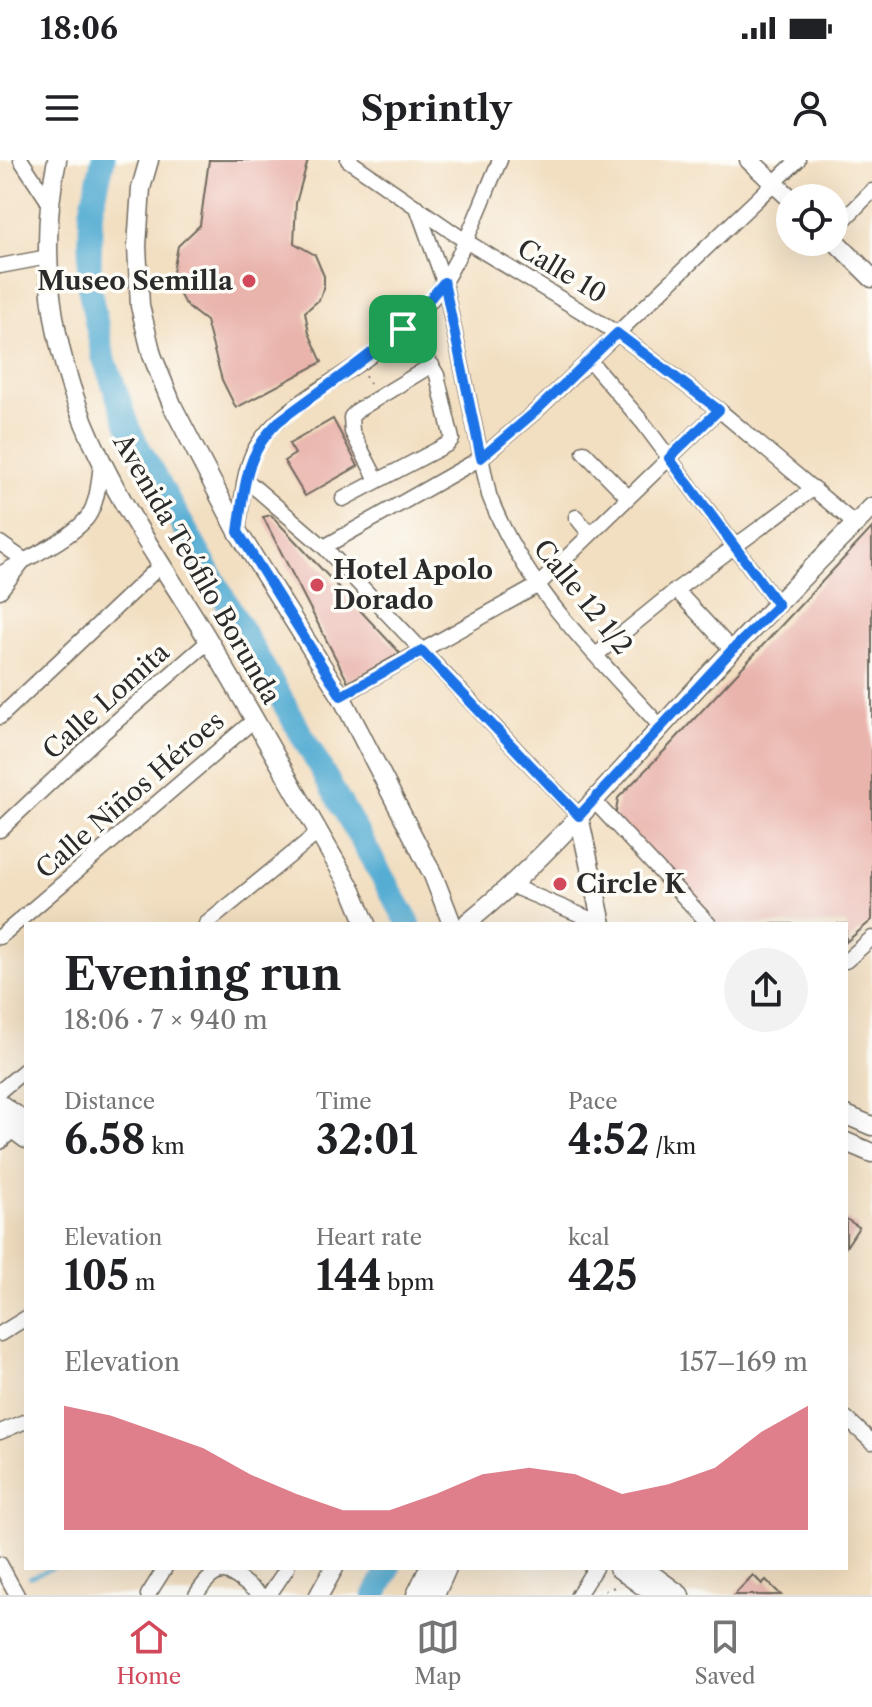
<!DOCTYPE html>
<meta charset="utf-8">
<style>
body{margin:0;font-family:"Libre Caslon Text",serif;background:#f2f2f2;color:#202124;height:100vh;display:flex;flex-direction:column;font-size:30px;white-space:nowrap}
*{box-sizing:border-box;margin:0}
p{font-size:26px;color:#757577}
.icon{flex:none;width:44px;height:44px;fill:none;stroke:currentColor;stroke-width:2;stroke-linecap:round;stroke-linejoin:round}
.map{position:relative;flex:1;overflow:hidden}
.side{position:absolute;left:24px;top:762px;width:824px;height:648px;display:flex;flex-direction:column;background:#fff;border-radius:0px;box-shadow:0 8px 32px #0002}
.side>*{flex:none}
.tools{position:absolute;left:776px;top:24px;display:grid;gap:16px}
.tools a{display:grid;place-items:center;width:72px;height:72px;border-radius:50%;background:#fff;box-shadow:0 8px 32px #0002;font-size:40px}
.pin{position:absolute;display:grid;place-items:center;width:68px;height:68px;color:#fff;margin:-34px;border-radius:16px;box-shadow:0 4px 12px #0006}
.round{display:grid;place-items:center;flex:none;width:84px;height:84px;border-radius:42px;background:#f2f2f2}
.summary{display:flex;align-items:center;justify-content:space-between;height:136px;padding:0 40px}
h1{font-size:44px;font-weight:800;line-height:60px}
.metrics{display:grid;grid-template-columns:repeat(3,1fr);gap:12px;height:136px;padding:8px 40px}
.metrics div{display:grid;align-content:center}
.metrics b{font-size:40px;font-weight:800}
.metrics small{font-size:22px;font-weight:400}
.metrics p{font-size:22px}
.chart{height:224px;padding:16px 40px}
.chart p{display:flex;justify-content:space-between}
.chart svg{width:100%;height:144px;margin-top:8px;fill:#d1495b;opacity:.7}
.status{display:flex;justify-content:space-between;align-items:center;height:56px;padding:0 40px;background:#fff;direction:ltr}
.status svg{height:22px;fill:currentColor}
header{display:flex;justify-content:space-between;align-items:center;height:104px;padding:0 40px;background:#fff;font-size:36px;font-weight:800}
.tabs{display:flex;justify-content:space-around;align-items:center;height:112px;border-top:2px solid #e0e0e0;background:#fff;font-size:22px;color:#757577}
.tabs a{display:grid;justify-items:center;gap:4px}
.tabs .active{color:#d1495b}
.map>svg:first-child{display:block}
.lines{fill:none;stroke-linecap:round;stroke-linejoin:round}
.stream{stroke:#57add3;stroke-width:4}
.river{stroke:#57add3;stroke-width:24}
.building{fill:#e9b4ac}
.minor-casing{stroke:#716a5f;stroke-width:17}
.major-casing{stroke:#716a5f;stroke-width:21}
.path{stroke:#716a5f;stroke-width:2;stroke-dasharray:2 6;stroke-linecap:butt}
.minor{stroke:#fff;stroke-width:14}
.major{stroke:#fff;stroke-width:18}
.route-casing{stroke:#fff;stroke-width:16}
.route{stroke:#1a73e8;stroke-width:10}
.poi-dot{fill:#d1495b;stroke:#fdfcf7;stroke-width:3}
.labels{text-anchor:middle;stroke-width:7;stroke-linejoin:round;paint-order:stroke}
.street-label{font-size:26px;fill:#2b2b2b;stroke:#fdfcf7}
.poi-label{font-size:26px;font-weight:bold;fill:#2b2b2b;stroke:#fdfcf7;text-anchor:start}
</style>
<div class="status"><b>18:06</b><svg viewBox="0 0 49 12"><path d="M0 12V9h3v3zM5 12V6h3v6zM10 12V3h3v9zM15 12V0h3v12zM26 1h20v11H26zM47 4h2v5h-2z"/></svg></div>
<header><svg class="icon" aria-label="menu" viewBox="0 0 24 24"><path d="M4 6h16M4 12h16M4 18h16"/></svg>Sprintly<svg class="icon" aria-label="person" viewBox="0 0 24 24"><circle cx="12" cy="8" r="4"/><path d="M4 21q1-7 8-7t8 7"/></svg></header>
<div class="map">
<svg width="872" height="1435" viewBox="0 0 872 1435">
<rect width="100%" height="100%" fill="#fdfcf7"/>
<filter id="ink" filterUnits="userSpaceOnUse"><feTurbulence type="fractalNoise" baseFrequency=".0125" numOctaves="2"/><feDisplacementMap in="SourceGraphic" scale="16" xChannelSelector="R" yChannelSelector="G"/><feConvolveMatrix kernelMatrix="1 2 1 2 8 2 1 2 1" color-interpolation-filters="sRGB"/></filter>
<filter id="wash" filterUnits="userSpaceOnUse"><feTurbulence type="fractalNoise" baseFrequency=".006" numOctaves="4" result="noise"/><feDisplacementMap in="SourceGraphic" scale="32" xChannelSelector="R" yChannelSelector="G"/><feGaussianBlur stdDeviation="1.8" result="paint"/><feColorMatrix in="noise" values="0 0 0 0 0 0 0 0 0 0 0 0 0 0 0 0 0 1.4 0 .05"/><feComposite in="paint" operator="in"/></filter>
<g filter="url(#wash)">
<rect width="100%" height="100%" fill="#f2dec0"/>
<g class="lines">
<path class="stream" d="M30,1417L53,1408"/>
<g class="river">
<path d="M103,0L91,51L89,126L103,196L132,276L409,764"/>
<path d="M375,1435L389,1408"/>
</g>
</g>
<g id="blocks">
<g class="building">
<path d="M209,0H308L296,43L294,83L315,95L324,116V129L319,140L305,152L309,173L322,202L236,248L222,220L206,161L189,148L182,139L175,126L173,112L178,86L200,65Z"/>
<path d="M333,259L358,306L305,336L284,301L295,294L289,284Z"/>
<path d="M271,355L400,493L348,522L263,357Z"/>
<path d="M872,368V760L846,782V764H718L615,659L618,638L668,587Z"/>
<path d="M846,1059L859,1067L846,1087Z"/>
<path d="M753,1415L762,1424L766,1420L781,1435H734Z"/>
</g>
</g>
</g>
<g filter="url(#ink)">
<use href="#blocks" fill-opacity="0" stroke="#716a5f" stroke-width="2"/>
<g class="lines">
<defs>
<g id="minor">
<path d="M21,0L50,44"/>
<path d="M348,0L464,80L617,173L719,250L855,364"/>
<path d="M417,47L444,122L489,335C524,428 596,495 661,567"/>
<path d="M834,70L872,31"/>
<path d="M0,106L48,97"/>
<path d="M589,200L644,264L778,445"/>
<path d="M584,292L627,336"/>
<path d="M246,320L324,387L579,656"/>
<path d="M377,320L352,272L351,257L358,250L432,205"/>
<path d="M343,339L448,284L452,279L437,215L423,192L403,169"/>
<path d="M576,357L589,373"/>
<path d="M238,372C242,346 242,317 253,293C272,253 334,222 370,196C388,183 405,168 421,152C458,113 478,49 500,0"/>
<path d="M0,383L24,400L0,431"/>
<path d="M324,387L481,298L536,251L798,0"/>
<path d="M0,414C25,399 68,381 87,358C98,343 99,320 101,302"/>
<path d="M676,430L732,490"/>
<path d="M596,495L676,430L814,328"/>
<path d="M341,536L537,426L719,250"/>
<path d="M0,557L161,405"/>
<path d="M594,641L709,764"/>
<path d="M0,670L104,572L209,481"/>
<path d="M512,726L602,764"/>
<path d="M206,764L319,672"/>
<path d="M0,777L254,560"/>
<path d="M846,801L872,778"/>
<path d="M0,931L26,909"/>
<path d="M0,982L20,963"/>
<path d="M0,1174L26,1158"/>
<path d="M846,1258L872,1282"/>
<path d="M0,1272L26,1261"/>
<path d="M0,1404L17,1435"/>
<path d="M148,1435L165,1408"/>
<path d="M196,1435C221,1397 230,1413 261,1435"/>
<path d="M269,1435L287,1408"/>
<path d="M578,1435L595,1408"/>
</g>
<g id="major">
<path d="M57,0C35,102 55,208 101,300C132,364 174,422 210,483C258,564 304,648 352,730L366,764"/>
<path d="M149,0L141,28L137,86L140,146L152,195L173,247L238,372L341,536L433,715L452,764"/>
<path d="M749,0L790,38"/>
<path d="M834,80L872,118"/>
<path d="M579,656L602,764"/>
<path d="M468,762C547,698 613,619 682,544C743,477 808,412 872,347"/>
<path d="M0,944L26,962"/>
<path d="M846,955L872,966"/>
<path d="M0,960L26,979"/>
<path d="M846,982L872,993"/>
<path d="M618,1408L655,1435"/>
<path d="M643,1408L680,1435"/>
<path d="M319,1435L334,1408"/>
<path d="M416,1435L429,1408"/>
<path d="M435,1435L447,1408"/>
</g>
</defs>
<use href="#minor" class="minor-casing"/>
<use href="#major" class="major-casing"/>
<g class="path">
<path d="M365,216L370,224"/>
<path d="M598,1435L609,1428L617,1427"/>
</g>
<use href="#minor" class="minor"/>
<use href="#major" class="major"/>
</g>
</g>
<g class="lines" filter="url(#ink)">
<defs>
<path id="route" d="M444,122L481,298L536,251L617,173L719,250L669,298L778,445L732,490L579,656L422,491L341,536L238,372C244,328 245,294 278,262C337,217 398,181 444,122Z"/>
</defs>
<use href="#route" class="route-casing"/>
<use href="#route" class="route"/>
</g>
<g class="poi-dot">
<circle cx="249" cy="121" r="8"/>
<circle cx="317" cy="425" r="8"/>
<circle cx="560" cy="724" r="8"/>
</g>
<g class="labels">
<g class="street-label">
<text transform="translate(562 111) rotate(31)" y="9">Calle 10</text>
<text transform="translate(197 409) rotate(60)" y="9">Avenida Teófilo Borunda</text>
<text transform="translate(583 437) rotate(51)" y="9">Calle 12 1/2</text>
<text transform="translate(106 541) rotate(-42)" y="9">Calle Lomita</text>
<text transform="translate(130 635) rotate(-41)" y="9">Calle Niños Héroes</text>
</g>
<g class="poi-label">
<text x="233" y="130" text-anchor="end">Museo Semilla</text>
<text x="333" y="419">Hotel Apolo<tspan x="333" dy="30">Dorado</tspan></text>
<text x="576" y="733">Circle K</text>
</g>
</g>
</svg>
<div class="tools">
<a><svg class="icon" aria-label="locate" viewBox="0 0 24 24"><circle cx="12" cy="12" r="6"/><path d="M12 2v4M12 18v4M2 12h4M18 12h4"/></svg></a>
</div>
<div class="pin" style="left:403px;top:169px;background:#1e9e55"><svg class="icon" aria-label="arrive" viewBox="0 0 24 24"><path d="M6 21V4h12l-3 4 3 4H6"/></svg></div>
<section class="side">
<div class="summary"><div><h1>Evening run</h1><p>18:06 · 7 × 940 m</p></div><a class="round"><svg class="icon" aria-label="share" viewBox="0 0 24 24"><path d="M12 15V3M7 8l5-5 5 5M5 13v7h14v-7"/></svg></a></div>
<div class="metrics">
<div><p>Distance</p><b>6.58<small> km</small></b></div>
<div><p>Time</p><b>32:01</b></div>
<div><p>Pace</p><b>4:52<small> /km</small></b></div>
</div>
<div class="metrics">
<div><p>Elevation</p><b>105<small> m</small></b></div>
<div><p>Heart rate</p><b>144<small> bpm</small></b></div>
<div><p>kcal</p><b>425</b></div>
</div>
<div class="chart"><p><span>Elevation</span>157–169 m</p>
<svg viewBox="0 0 160 44" preserveAspectRatio="none"><path d="M0 44V6L10 9L20 14L30 19L40 27L50 33L60 38L70 38L80 33L90 27L100 25L110 27L120 33L130 30L140 25L150 14L160 6V44z"/></svg>
</div>
</section>
</div>
<nav class="tabs">
<a class="active"><svg class="icon" aria-label="home" viewBox="0 0 24 24"><path d="M3 11l9-7 9 7M6 9v11h12V9"/></svg>Home</a>
<a><svg class="icon" aria-label="map" viewBox="0 0 24 24"><path d="M3 6l6-2 6 2 6-2v14l-6 2-6-2-6 2zM9 4v14M15 6v14"/></svg>Map</a>
<a><svg class="icon" aria-label="saved" viewBox="0 0 24 24"><path d="M7 4h10v16l-5-4-5 4z"/></svg>Saved</a>
</nav>
